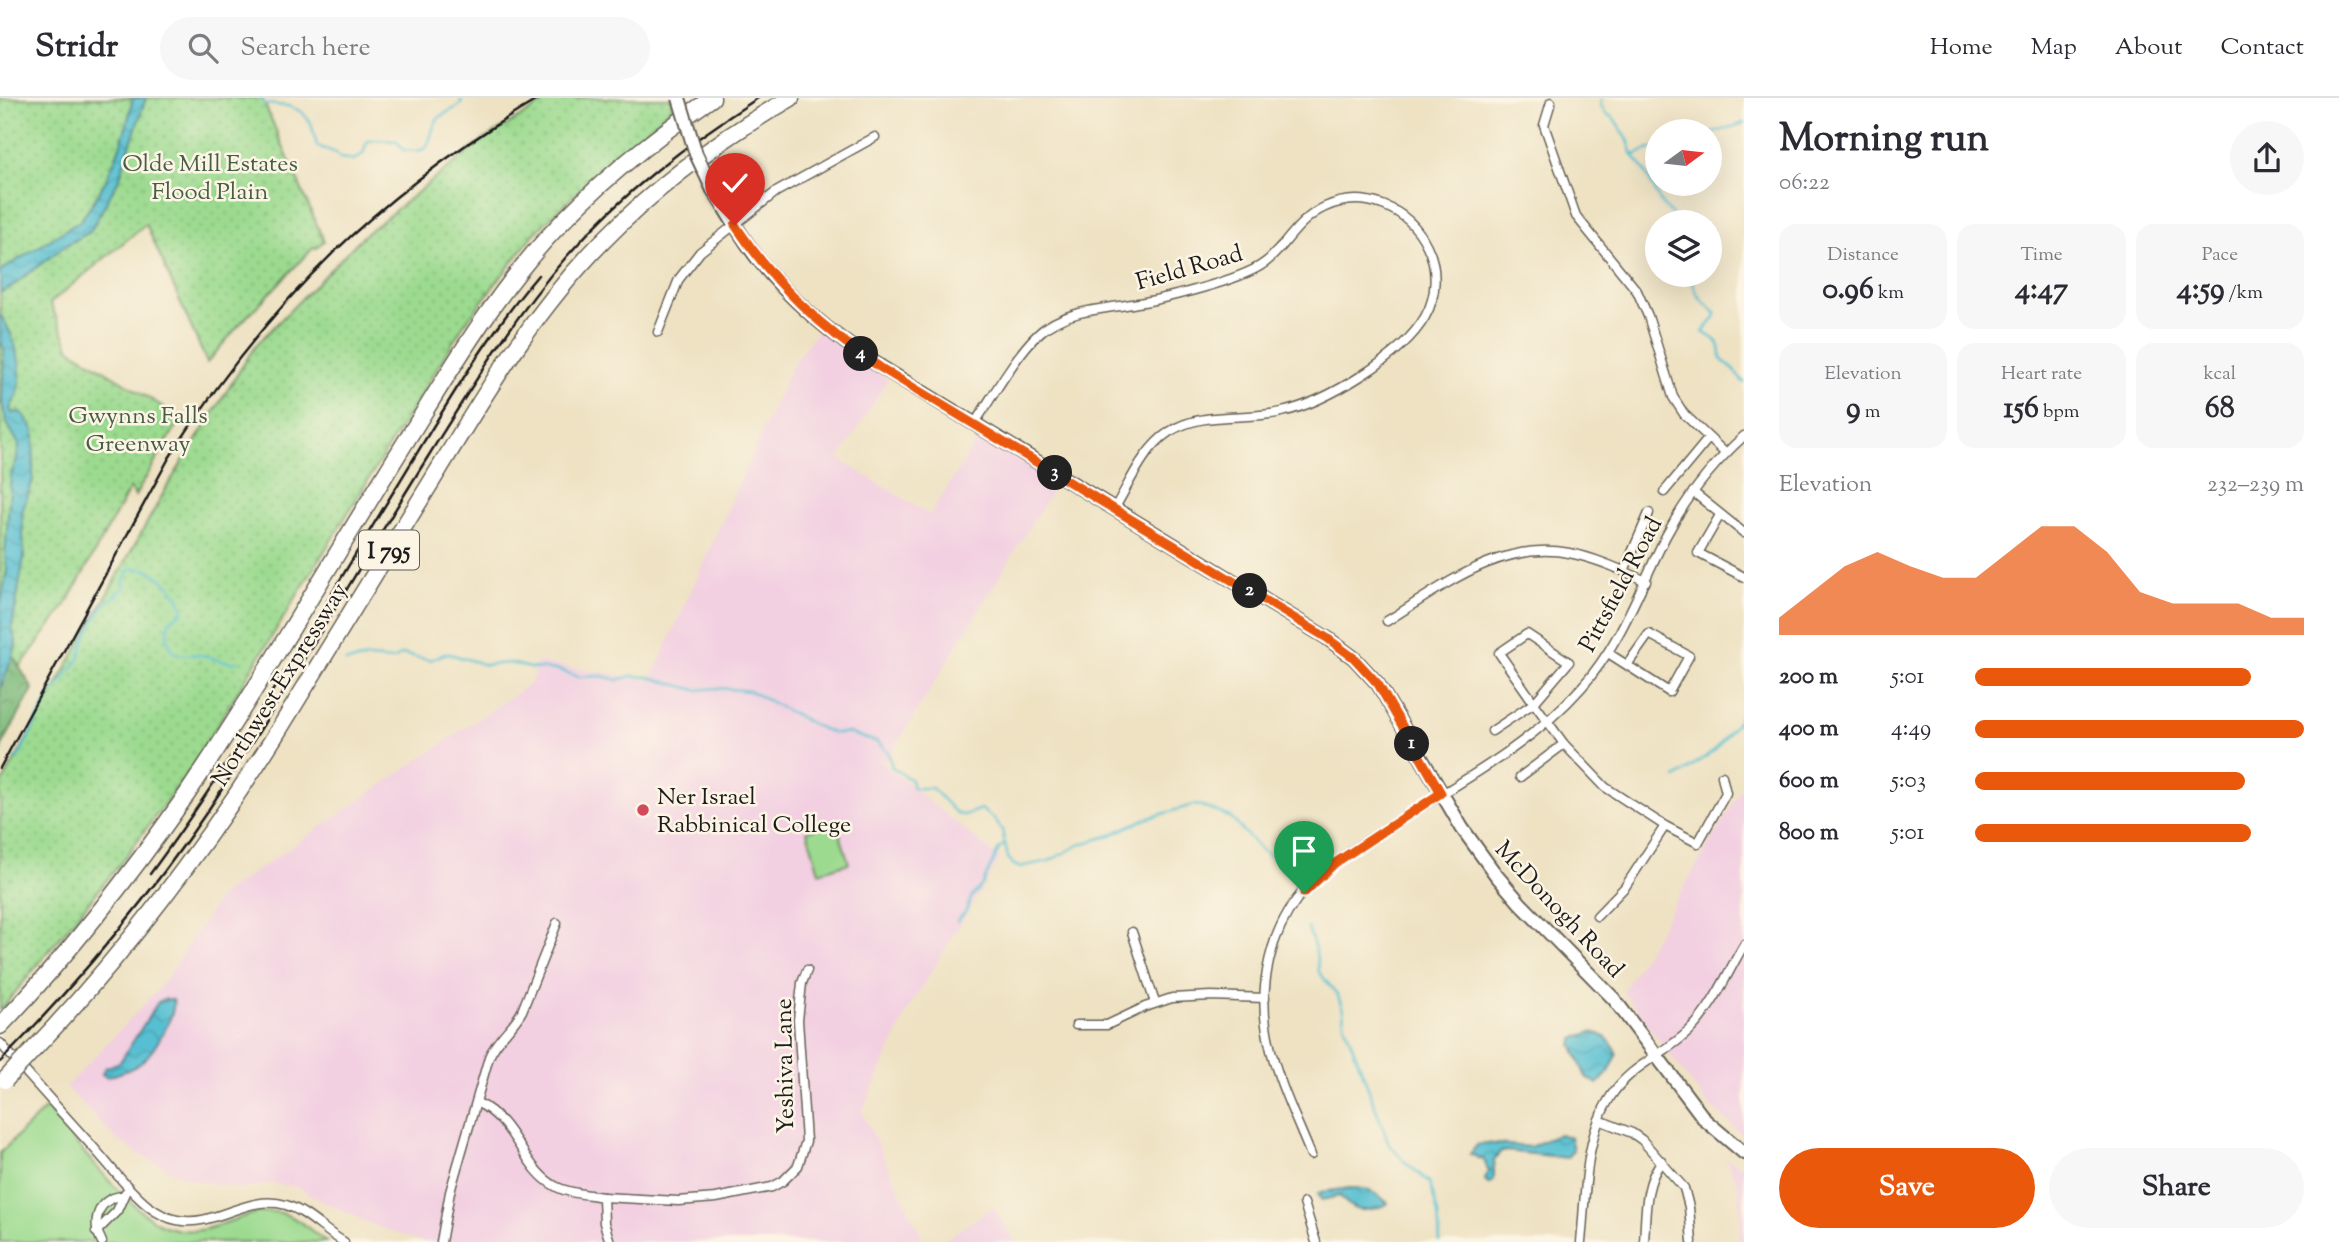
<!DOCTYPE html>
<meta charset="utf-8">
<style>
body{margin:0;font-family:"Sorts Mill Goudy",serif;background:#f7f7f7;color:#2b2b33;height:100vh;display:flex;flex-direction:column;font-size:26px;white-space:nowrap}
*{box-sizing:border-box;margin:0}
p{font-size:23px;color:#7c7c81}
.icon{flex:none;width:38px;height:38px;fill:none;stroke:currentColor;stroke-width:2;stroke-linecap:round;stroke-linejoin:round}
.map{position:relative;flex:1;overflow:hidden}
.sheet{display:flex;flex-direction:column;background:#fff;width:595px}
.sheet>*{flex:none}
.needle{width:46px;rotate:75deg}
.fabs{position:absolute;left:1645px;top:21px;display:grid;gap:14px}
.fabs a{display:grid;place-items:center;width:77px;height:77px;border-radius:50%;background:#fff;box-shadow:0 7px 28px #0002;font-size:35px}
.pin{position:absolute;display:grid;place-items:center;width:60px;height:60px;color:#fff;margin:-72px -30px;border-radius:50% 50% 50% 0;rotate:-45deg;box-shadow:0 0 7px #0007}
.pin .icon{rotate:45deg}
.km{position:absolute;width:35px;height:35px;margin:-18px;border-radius:50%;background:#222;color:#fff;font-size:19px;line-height:35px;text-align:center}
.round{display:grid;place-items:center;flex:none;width:74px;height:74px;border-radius:37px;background:#f7f7f7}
.overview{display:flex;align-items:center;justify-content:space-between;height:119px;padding:0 35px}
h1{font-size:38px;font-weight:700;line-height:52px}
.stats{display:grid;grid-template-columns:repeat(3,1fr);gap:10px;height:119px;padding:7px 35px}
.stats div{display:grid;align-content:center;border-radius:18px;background:#f7f7f7;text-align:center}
.stats b{font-size:30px;font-weight:700}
.stats small{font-size:19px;font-weight:400}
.stats p{font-size:19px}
.chart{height:196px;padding:14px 35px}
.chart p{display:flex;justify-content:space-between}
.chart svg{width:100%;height:126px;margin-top:7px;fill:#ea580c;opacity:.7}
.primary-button{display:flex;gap:14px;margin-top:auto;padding:14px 35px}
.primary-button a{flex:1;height:80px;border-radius:42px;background:#ea580c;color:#fff;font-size:28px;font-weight:700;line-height:80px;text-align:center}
.primary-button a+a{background:#f7f7f7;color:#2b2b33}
ul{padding:0 35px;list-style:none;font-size:23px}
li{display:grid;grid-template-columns:112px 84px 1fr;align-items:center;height:52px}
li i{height:18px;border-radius:9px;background:#ea580c}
header{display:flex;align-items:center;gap:42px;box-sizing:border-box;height:98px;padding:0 35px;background:#fff;border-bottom:2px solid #e1e1e2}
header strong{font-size:33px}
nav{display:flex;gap:38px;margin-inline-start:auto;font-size:24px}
.search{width:490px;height:63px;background:#f7f7f7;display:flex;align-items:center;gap:18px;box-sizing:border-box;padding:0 24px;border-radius:38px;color:#7c7c81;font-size:26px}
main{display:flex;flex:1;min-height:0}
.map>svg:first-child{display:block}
.built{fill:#f2cfe1}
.grass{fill:#9bda8f;stroke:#5c7b56;stroke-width:2}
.forest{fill:url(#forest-crowns);stroke:#4c6b4b;stroke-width:2}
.park{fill:url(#park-dots);stroke:#5c7b56;stroke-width:2}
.water{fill:url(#water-waves);stroke:#396e77;stroke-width:2}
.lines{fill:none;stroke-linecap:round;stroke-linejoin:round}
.stream{stroke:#56c0d2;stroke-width:2.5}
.street-casing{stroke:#666156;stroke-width:11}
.secondary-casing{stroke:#666156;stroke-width:16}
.highway-casing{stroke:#666156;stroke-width:19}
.street{stroke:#fff;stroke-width:8}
.secondary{stroke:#fff;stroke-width:12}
.highway{stroke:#fff;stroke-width:16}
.rail{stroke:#1c1c1c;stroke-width:2.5}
.secondary-bridge-casing{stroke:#666156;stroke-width:16;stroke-linecap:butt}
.highway-bridge-casing{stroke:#666156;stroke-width:19;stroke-linecap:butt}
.secondary-bridge{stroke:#fff;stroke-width:12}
.highway-bridge{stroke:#fff;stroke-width:16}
.route-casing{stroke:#fff;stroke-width:14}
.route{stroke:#ea580c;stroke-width:9}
.poi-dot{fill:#d1495b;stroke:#fcf5e5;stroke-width:2.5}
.labels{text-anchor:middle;stroke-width:5;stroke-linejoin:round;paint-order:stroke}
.shield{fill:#fcf5e5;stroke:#5f5d58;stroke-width:2}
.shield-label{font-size:23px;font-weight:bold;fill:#1c1c1c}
.park-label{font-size:24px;fill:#485e44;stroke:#fcf5e5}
.street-label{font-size:24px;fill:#1c1c1c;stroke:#fcf5e5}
.poi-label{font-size:24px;fill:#1c1c1c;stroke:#fcf5e5;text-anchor:start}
</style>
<header>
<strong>Stridr</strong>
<div class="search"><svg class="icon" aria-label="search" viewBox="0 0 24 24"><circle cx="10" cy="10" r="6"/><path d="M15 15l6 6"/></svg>Search here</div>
<nav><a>Home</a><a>Map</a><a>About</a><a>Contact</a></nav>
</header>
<main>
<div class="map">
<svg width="1744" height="1144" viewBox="0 0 1744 1144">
<defs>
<pattern id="forest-crowns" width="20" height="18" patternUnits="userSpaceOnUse" patternTransform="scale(1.75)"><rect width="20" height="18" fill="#7cba7a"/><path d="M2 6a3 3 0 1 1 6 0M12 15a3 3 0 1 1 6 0" fill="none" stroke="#659663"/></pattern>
<pattern id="park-dots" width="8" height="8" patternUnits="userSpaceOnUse" patternTransform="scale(1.75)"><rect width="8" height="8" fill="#9bda8f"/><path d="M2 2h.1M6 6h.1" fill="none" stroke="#85ba7b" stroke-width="1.8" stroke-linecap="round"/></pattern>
<pattern id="water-waves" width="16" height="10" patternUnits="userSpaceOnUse" patternTransform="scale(1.75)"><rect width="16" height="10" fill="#56c0d2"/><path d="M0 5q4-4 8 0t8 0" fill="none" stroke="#4aa4b4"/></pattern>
</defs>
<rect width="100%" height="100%" fill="#fcf5e5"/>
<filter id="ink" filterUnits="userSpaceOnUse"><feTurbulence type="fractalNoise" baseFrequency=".0143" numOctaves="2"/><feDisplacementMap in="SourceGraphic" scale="14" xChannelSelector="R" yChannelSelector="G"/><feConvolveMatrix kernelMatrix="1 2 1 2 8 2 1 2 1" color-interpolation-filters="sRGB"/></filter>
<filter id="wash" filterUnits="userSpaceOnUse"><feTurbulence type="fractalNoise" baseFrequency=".00686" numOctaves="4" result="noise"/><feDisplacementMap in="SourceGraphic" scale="28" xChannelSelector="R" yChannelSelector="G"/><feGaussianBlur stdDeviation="1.57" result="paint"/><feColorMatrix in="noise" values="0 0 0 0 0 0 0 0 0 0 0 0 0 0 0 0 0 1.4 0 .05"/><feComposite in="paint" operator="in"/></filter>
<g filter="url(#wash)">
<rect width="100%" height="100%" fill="#eee2c3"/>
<g class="built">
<path d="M818,232L888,281L839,361L930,417L980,337L1058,383L887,662L877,660L1000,761L909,910L862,1014L922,1139L895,1144H422L376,1128L325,1105L297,1089L271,1085L240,1091L186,1080L138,1056L115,1040L66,989L162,887L216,804L224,795L531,585L537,564L651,582L792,267Z"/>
<path d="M1744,686V1039L1706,1004L1623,894Z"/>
<path d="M1725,1059L1744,1070V1144H1739L1741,1123L1739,1088Z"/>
<path d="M993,1109L1016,1144H941Z"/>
</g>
<g class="grass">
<path d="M836,724L849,765L819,774L807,733Z"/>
<path d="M46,1010C73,1040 131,1117 167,1129C214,1144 240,1107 281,1115C298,1119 312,1134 326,1144H0V1055Z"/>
</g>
<path class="forest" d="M0,538L33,591L0,651Z"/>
<g class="park">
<path d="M0,0H262L324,143L315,151L314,149L239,227L207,265L146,126L50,205L70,251L181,320L135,398L130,390L67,505L20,569L0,538Z"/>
<path d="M551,0H671L672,10L592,80L534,136L463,228L189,673L120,766L0,913V689L168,387L255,248L363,138L483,42Z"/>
</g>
<g class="water">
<path d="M133,0H146L119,81L90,134L66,147L11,189L0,195V173L80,123C107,89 125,43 133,0Z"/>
<path d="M0,216C14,237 26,271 17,297C15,302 12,306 10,311L12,315L19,314L24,317L34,332L33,382L22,414L24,459L12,530L16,543L15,552L0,592V509L7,472L5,457L11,377L17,360L19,347L6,323L2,305L4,252L0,241Z"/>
<path d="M165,901L173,902C177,917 153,954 142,964C132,972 118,976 106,979L102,976L105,970L120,964L158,904Z"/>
<path d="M1591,934C1605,936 1612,943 1617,957L1609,974L1598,986L1586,979L1572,946L1574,941Z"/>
<path d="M1559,1036L1570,1039L1573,1052L1567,1060L1507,1053L1500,1054L1494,1063V1082L1488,1086L1485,1082L1488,1073L1484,1062L1470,1056L1477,1047L1484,1045L1530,1049Z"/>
<path d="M1350,1090C1367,1090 1375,1094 1388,1105C1381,1110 1362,1115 1353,1110C1348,1107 1344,1102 1339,1098L1322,1102L1319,1099L1318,1096L1321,1094Z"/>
</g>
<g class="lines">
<g class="stream">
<path d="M260,0L265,6L288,8L302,14L311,25L317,48L336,55L340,60L354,62L363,56L367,44L372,42L397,43L403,52L416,53L425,51C432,42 431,31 437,22C444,13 455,13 462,5L460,0"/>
<path d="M1601,0V8L1607,17L1613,19L1628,42L1633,57L1644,71L1661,105L1679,124"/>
<path d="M1710,36L1744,25"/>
<path d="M1634,57L1657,48"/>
<path d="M1692,177C1693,196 1702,203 1716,215L1715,220L1703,234C1717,244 1721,241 1721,261L1734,272L1744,285"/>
<path d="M345,564L369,560L393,562L402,556L430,562L447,555L486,567L510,565L530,570L558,572L579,579L602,578L618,582L631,578L649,579L696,592L718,590L750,593L818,629L833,635H848L877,644L888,654L892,669L911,682L913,690H932L957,716L964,717L981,711L994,721L1002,732L1008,760L1014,767L1019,769L1049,763L1081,746L1108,738L1145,721L1193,707L1202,708L1230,719L1262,753L1276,761L1285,775"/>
<path d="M0,651L3,652"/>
<path d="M14,659L19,658L49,599L79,561L85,540L103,507L117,497L124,490V482L130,471C151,465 181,493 183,513L169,524L167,539L172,553C181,559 190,556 201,557C214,559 223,566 237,564"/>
<path d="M1676,680L1715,652L1738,623L1744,612"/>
<path d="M957,823L966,813L972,798L982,787L999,751L1004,747"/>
<path d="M1308,830L1316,854L1319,874L1338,898L1343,912L1344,925L1389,1046L1405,1064L1430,1085L1438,1116L1440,1144"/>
</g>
</g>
</g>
<g filter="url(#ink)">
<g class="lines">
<defs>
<g id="street">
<path d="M1551,4L1544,27L1576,118L1637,193L1648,218L1673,299L1684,316L1725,355"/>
<path d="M658,234L679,181L700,154L776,94L875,39"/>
<path d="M974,326C992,300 1022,245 1047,229C1072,212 1103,211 1132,206C1161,202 1241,182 1263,166C1271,161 1276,154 1282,148C1294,133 1307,117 1325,109C1364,91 1409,110 1427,148C1438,170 1437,198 1425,219C1402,259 1326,304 1282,314C1245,323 1203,312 1169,334C1143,351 1130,385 1114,411"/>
<path d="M1664,394L1708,341"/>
<path d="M1693,394L1744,435"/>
<path d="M1720,417L1698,455L1744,479"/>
<path d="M1624,473L1649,415"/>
<path d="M1387,523C1442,489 1500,442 1569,455C1596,460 1621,472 1646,483"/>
<path d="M1608,555L1669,594L1689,558L1649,536L1627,567"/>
<path d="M1492,633L1534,605L1499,555L1527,536L1569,564L1534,605L1564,646L1605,689L1665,728L1698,745L1726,695L1722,678"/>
<path d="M1520,679L1564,646"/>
<path d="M1597,818L1625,789L1665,728"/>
<path d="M1132,834L1155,905"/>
<path d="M1076,927H1107L1145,909L1172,900L1211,898L1265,900"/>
<path d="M0,945C31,980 62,1015 93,1049C111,1069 127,1091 148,1108C156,1114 166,1120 177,1122C216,1130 247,1095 286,1107C308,1114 324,1133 344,1144"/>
<path d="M478,1005C516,1023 523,1071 555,1088C569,1096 588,1096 603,1099L604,1125L610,1144"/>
<path d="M1599,1022L1632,1035L1642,1042L1684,1090L1689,1109L1692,1144"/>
<path d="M1311,1057C1294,1015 1272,972 1266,927C1260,885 1271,835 1297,801C1320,771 1353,752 1384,732C1452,688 1527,651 1581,590C1622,544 1639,491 1666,438C1686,400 1713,366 1744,338"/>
<path d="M603,1099L678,1103L716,1100L772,1089L783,1083L798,1068L806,1043L798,922L802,885L807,872"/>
<path d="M1304,1105L1316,1144"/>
<path d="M96,1134L117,1113L125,1095"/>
<path d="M102,1144C91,1124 97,1101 122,1098"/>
<path d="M441,1144L450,1094L489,959C497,940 513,930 522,913L557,825"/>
<path d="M1581,1144C1586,1096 1584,1039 1611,998C1631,967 1664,957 1689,933C1713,910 1727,875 1744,847"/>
<path d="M1644,1144C1646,1116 1644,1085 1662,1063"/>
</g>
<path id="secondary" d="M713,92C728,115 742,140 758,161C792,205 835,239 881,269L1327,540L1354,560L1378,586L1462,730L1496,777L1520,805L1614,901L1705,1022L1744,1055"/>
<g id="highway">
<path d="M0,928C69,856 130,778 187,696C265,580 334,458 408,340C451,271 492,201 547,140C596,86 652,41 712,0"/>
<path d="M35,950C126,854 204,750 275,638C328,553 380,467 433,381C484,297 535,211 605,141C660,85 723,39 791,0"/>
</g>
</defs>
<use href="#street" class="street-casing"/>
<use href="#secondary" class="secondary-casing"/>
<use href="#highway" class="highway-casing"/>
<use href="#street" class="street"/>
<use href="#secondary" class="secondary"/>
<use href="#highway" class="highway"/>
<g class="rail">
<path d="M0,670L169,360C270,202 378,95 540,0"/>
<path d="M150,776C241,653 317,518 397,388C441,316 484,241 538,177"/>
<path d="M0,964C85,877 164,782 230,679C299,573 362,464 429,357C472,288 514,218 567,158C622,95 688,45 758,0"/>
</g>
<defs>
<path id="secondary-bridge" d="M679,0L696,56L713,92"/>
<path id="highway-bridge" d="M5,982L35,950"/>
</defs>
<use href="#secondary-bridge" class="secondary-bridge-casing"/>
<use href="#highway-bridge" class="highway-bridge-casing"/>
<use href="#secondary-bridge" class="secondary-bridge"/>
<use href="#highway-bridge" class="highway-bridge"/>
</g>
</g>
<g class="lines" filter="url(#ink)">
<defs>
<path id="route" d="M735,127C776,188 820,229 881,270L1327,540L1354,560L1378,586L1441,695L1335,765L1304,795"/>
</defs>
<use href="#route" class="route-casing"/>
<use href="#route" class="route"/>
</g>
<circle class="poi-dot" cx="643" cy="712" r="7"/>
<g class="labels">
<rect class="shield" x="359" y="432.5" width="60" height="39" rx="5"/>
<g class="shield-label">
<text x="389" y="460">I 795</text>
</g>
<g class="park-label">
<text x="210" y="73">Olde Mill Estates<tspan x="210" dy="28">Flood Plain</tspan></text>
<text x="138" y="325">Gwynns Falls<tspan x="138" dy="28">Greenway</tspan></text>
</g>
<g class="street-label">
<text transform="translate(1189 169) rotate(-16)" y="8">Field Road</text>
<text transform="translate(1620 486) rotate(-62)" y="8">Pittsfield Road</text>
<text transform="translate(279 586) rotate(-58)" y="8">Northwest Expressway</text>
<text transform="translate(1560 811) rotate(47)" y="8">McDonogh Road</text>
<text transform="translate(784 968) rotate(-91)" y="8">Yeshiva Lane</text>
</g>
<g class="poi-label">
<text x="657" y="706">Ner Israel<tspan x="657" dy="28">Rabbinical College</tspan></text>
</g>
</g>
</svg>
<div class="fabs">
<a><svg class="needle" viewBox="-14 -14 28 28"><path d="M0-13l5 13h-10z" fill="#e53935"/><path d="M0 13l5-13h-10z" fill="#7c7c81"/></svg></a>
<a><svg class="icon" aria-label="layers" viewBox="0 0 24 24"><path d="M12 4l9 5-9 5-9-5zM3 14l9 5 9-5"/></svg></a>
</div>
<div class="pin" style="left:1304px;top:795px;background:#1e9e55"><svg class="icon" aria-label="arrive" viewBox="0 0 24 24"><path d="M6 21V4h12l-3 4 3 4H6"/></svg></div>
<div class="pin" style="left:735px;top:127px;background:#d93025"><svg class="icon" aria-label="check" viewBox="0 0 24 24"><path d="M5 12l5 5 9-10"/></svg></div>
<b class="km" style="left:1412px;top:646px">1</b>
<b class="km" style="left:1250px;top:493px">2</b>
<b class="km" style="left:1055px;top:375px">3</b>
<b class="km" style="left:861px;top:256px">4</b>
</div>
<section class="sheet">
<div class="overview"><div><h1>Morning run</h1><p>06:22</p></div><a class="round"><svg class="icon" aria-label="share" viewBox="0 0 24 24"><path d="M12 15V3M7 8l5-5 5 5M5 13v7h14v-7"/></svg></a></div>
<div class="stats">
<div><p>Distance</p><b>0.96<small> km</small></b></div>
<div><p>Time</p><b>4:47</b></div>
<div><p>Pace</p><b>4:59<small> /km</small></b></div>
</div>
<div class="stats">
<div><p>Elevation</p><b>9<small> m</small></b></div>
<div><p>Heart rate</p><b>156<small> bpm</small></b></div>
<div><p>kcal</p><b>68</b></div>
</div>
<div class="chart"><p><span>Elevation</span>232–239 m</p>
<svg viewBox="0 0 160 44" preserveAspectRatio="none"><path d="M0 44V38L10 29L20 20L30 15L40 20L50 24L60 24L70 15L80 6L90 6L100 15L110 29L120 33L130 33L140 33L150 38L160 38V44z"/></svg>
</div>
<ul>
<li><b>200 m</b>5:01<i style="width:84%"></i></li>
<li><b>400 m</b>4:49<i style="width:100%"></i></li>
<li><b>600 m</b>5:03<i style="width:82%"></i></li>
<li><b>800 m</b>5:01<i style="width:84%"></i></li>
</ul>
<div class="primary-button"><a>Save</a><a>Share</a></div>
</section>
</main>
